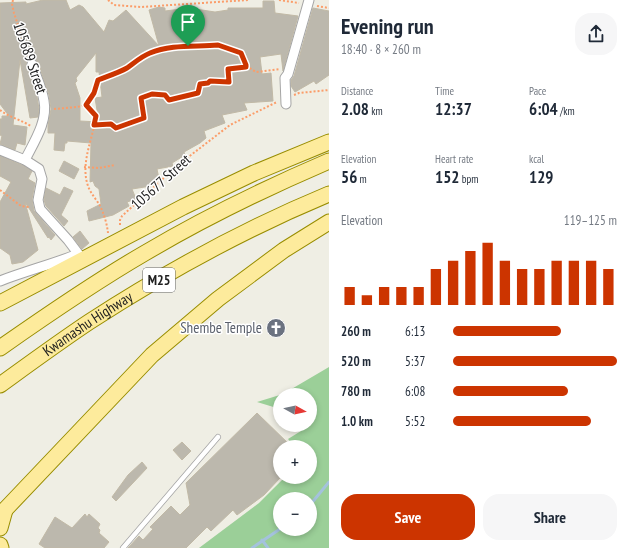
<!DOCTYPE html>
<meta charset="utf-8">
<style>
body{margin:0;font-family:"PT Sans Narrow",sans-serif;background:#f6f6f7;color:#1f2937;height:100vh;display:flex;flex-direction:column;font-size:15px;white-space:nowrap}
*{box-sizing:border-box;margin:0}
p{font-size:13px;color:#747a83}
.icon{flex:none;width:22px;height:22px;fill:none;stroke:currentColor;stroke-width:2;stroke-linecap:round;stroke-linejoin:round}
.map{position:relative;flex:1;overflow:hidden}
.drawer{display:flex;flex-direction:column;background:#fff;width:300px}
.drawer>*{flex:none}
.needle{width:26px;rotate:98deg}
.tools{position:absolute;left:273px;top:388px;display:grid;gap:8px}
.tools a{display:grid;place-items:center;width:44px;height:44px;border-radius:50%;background:#fff;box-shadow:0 2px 6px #0003;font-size:20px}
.pin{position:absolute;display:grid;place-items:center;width:34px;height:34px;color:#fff;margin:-41px -17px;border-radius:50% 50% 50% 0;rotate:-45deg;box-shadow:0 0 4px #0007}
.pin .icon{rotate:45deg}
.round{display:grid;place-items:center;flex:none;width:42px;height:42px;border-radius:16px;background:#f6f6f7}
.summary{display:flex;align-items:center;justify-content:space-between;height:68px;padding:0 12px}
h1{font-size:22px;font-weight:800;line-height:30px}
.figures{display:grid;grid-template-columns:repeat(3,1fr);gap:6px;height:68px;padding:4px 12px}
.figures div{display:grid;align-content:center}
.figures b{font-size:17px;font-weight:800}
.figures small{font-size:11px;font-weight:400}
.figures p{font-size:11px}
.chart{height:112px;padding:8px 12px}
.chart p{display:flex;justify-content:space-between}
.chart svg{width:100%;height:72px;margin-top:4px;stroke:#cc3400;stroke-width:6}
.action{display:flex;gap:8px;margin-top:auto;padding:8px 12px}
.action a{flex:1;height:46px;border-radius:16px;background:#cc3400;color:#fff;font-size:16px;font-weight:800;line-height:46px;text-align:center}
.action a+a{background:#f6f6f7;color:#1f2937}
ul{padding:0 12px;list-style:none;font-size:13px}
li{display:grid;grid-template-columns:64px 48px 1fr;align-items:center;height:30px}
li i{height:10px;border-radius:5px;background:#cc3400}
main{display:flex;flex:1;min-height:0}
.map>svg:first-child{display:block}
.forest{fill:#9bcf98;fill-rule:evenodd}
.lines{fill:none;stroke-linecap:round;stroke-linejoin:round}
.stream{stroke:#a4c2dd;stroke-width:3}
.building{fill:#bcb8ad;stroke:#c1b9a6;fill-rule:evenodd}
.lane-casing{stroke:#a5a5a5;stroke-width:6}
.street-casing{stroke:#a5a5a5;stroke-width:11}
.primary-casing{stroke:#988d00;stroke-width:17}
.path{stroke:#fb9d69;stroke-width:2;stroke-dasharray:2 2;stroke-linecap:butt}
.lane{stroke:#fff;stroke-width:4.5}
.street{stroke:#fff;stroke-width:9}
.primary{stroke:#fdeb9c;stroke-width:15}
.route-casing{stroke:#fff;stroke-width:8}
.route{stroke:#cc3400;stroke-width:5}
.labels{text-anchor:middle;stroke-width:3;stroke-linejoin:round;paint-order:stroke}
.shield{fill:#fff;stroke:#626262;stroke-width:1}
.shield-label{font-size:14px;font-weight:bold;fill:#1e1e1e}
.street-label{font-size:15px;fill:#1e1e1e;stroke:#fff}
.worship-label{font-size:15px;fill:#5b616d;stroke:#fff;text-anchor:end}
</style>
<main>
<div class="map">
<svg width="329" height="548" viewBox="0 0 329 548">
<rect width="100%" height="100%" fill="#efeee4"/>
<path class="forest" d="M329,367V548H199L259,503L285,477H310V447H295L288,439L301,431L297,425H310V395H280V409L257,402L283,394ZM280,499H310V529H280Z"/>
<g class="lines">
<g class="stream">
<path d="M310,505L329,482"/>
<path d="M262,540L268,548"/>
<path d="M252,548L280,529"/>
</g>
</g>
<g class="building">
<path d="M43,0H66L70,10L79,5L83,7L104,32L109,20L113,21L126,10L159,46L149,10L159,7L165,8V11L189,8L215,12L228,10V8H263V1H274L275,13L298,16L283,71L281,54L260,57L262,74L271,73L273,101L244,103L247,110L222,115L225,123L204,131L206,138L200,143L184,152L185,155L172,163L173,166L157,169L159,179L151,186L132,189L136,199L127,202L129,206L113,215L89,221L87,211L101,204L99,189L95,186L93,181L90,182L91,143L67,141V143H65L64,151L54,150L55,133H48V126L51,109L49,95L38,62L33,58L28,60L26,63L37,97L39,109L38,117L30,118L20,60L13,125L27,127L25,145L17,143L15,150L0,144L2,136L0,135V119H2V116H9L0,104V3L26,2V4ZM96,53V72H99L102,97L95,98L99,122L80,121V98L75,83L77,81L76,78Z"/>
<path d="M313,8L329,11V75L316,84L314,81L295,92L291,86V80L294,76Z"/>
<path d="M0,156L22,165L32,171L28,179L35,183L32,199L34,211L55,235L51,240L49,237L48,238L25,202L38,250L23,262L12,264L10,255L0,248V202L11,182L0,176Z"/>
<path d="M64,161L79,169L74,179L59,171Z"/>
<path d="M64,187L73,191L61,215L68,221L64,226L46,206L44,200L46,188L60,195Z"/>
<path d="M80,231L89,243L82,249L73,237Z"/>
<path d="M257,413L292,447H280V478L264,495L237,515L233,510L211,531L207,527L186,548H128L139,536L143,540L153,529L150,527L171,506L180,515L190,505L186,483Z"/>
<path d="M182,442L191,451L182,460L173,450Z"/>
<path d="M142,462L147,468L116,501L112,497L128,475Z"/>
<path d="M85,514L87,517L89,514L100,524L98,528L100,530L99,533L109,542L104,548H45L39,544L55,517L72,528Z"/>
</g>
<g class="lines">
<defs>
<path id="lane" d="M123,548L218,437"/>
<g id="street">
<path d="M286,104L285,78L288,74L290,67L309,0"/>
<path d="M0,150L25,160L39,169L42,179L38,200L40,209L68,240L83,260"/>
<path d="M25,160C34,142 48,121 44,101C42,88 36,76 32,64"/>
<path d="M0,281C26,271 53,264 78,254"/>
</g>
<g id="primary">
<path d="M0,303L183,207L254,173L329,142"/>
<path d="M0,348C47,315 95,282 145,253C204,218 266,188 329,161"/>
<path id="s1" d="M0,385C29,364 59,342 89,322C163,274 247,228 329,194"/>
<path d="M0,515L152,355L218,299L284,250L329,222"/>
<path d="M0,528L5,510"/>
<path d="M0,545L1,548"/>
</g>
</defs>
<use href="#lane" class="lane-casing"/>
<use href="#street" class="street-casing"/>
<use href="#primary" class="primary-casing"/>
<g class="path">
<path d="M13,0L12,4L14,13L28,56"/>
<path d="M108,0L114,5L141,7L248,0"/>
<path d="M279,0L299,3"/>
<path d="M317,6L329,8"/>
<path d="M294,95L299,93L329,90"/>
<path d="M86,105L96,116C93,139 80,163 88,186C90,192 95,198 99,204C104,213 107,224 108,233"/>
<path d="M54,109L77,107L86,105L94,93L98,80L125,68L149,53L162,49L188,46H202L218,45L241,53L246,67"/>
<path d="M0,110C9,117 21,120 31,126"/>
<path d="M94,125L111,124L116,128L131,124L144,118L141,99L152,94L165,95L169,100L198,93L200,84L207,83L210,81L229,82L228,69L248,67L256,72L280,69"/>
<path d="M84,167L99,168L115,165"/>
<path d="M0,190L21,206L29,207"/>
<path d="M120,225V220L122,216L178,165L230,125L277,102"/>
</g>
<use href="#lane" class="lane"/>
<use href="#street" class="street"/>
<use href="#primary" class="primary"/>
</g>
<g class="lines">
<defs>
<path id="route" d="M218,45L241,53L246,65V67L228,69L229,82L210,81L208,83L200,84L198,93L169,100L165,95L152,94L141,98L144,118L116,128L111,124L94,125L96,116L86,105L94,93L98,80C108,76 118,73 127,68C134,63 142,56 150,53C171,44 196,47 218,45Z"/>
</defs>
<use href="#route" class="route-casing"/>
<use href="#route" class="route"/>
</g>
<defs>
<symbol id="church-disc" viewBox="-11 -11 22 22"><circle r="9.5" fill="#6b7280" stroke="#fff"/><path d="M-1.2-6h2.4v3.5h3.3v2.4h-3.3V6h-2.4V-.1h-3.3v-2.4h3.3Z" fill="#fff"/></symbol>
</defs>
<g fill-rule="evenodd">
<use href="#church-disc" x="265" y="317" width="22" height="22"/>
</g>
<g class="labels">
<rect class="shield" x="143" y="268" width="32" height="24" rx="3"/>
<g class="shield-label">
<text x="159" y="285">M25</text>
</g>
<g class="street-label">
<text transform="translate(30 58) rotate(71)" y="5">105689 Street</text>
<text transform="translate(161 182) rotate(-42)" y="5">105677 Street</text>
<text dy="5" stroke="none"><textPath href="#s1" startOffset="107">Kwamashu Highway</textPath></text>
</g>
<g class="worship-label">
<text x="262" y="333">Shembe Temple</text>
</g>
</g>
</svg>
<div class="tools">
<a><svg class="needle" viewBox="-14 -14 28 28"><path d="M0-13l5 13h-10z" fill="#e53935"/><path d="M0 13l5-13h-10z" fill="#747a83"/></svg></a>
<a>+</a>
<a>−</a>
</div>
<div class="pin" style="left:188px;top:46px;background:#1e9e55"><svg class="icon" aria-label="arrive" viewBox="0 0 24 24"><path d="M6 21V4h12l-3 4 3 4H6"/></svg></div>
</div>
<section class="drawer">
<div class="summary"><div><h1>Evening run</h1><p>18:40 · 8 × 260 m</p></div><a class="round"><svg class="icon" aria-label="share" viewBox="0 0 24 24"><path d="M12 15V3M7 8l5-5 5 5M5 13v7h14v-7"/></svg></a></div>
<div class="figures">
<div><p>Distance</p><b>2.08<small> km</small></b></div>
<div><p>Time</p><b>12:37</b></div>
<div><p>Pace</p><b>6:04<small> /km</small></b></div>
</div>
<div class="figures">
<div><p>Elevation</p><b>56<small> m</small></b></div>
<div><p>Heart rate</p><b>152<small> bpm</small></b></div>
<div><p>kcal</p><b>129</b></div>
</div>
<div class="chart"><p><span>Elevation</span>119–125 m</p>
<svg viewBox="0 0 160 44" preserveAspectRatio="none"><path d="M5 44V33M15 44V38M25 44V33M35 44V33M45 44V33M55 44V22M65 44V17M75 44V11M85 44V6M95 44V17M105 44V22M115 44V22M125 44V17M135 44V17M145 44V17M155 44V22"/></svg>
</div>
<ul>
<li><b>260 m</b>6:13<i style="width:66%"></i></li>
<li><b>520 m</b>5:37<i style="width:100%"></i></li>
<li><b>780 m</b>6:08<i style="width:70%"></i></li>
<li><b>1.0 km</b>5:52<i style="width:84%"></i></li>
</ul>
<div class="action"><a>Save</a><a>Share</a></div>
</section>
</main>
